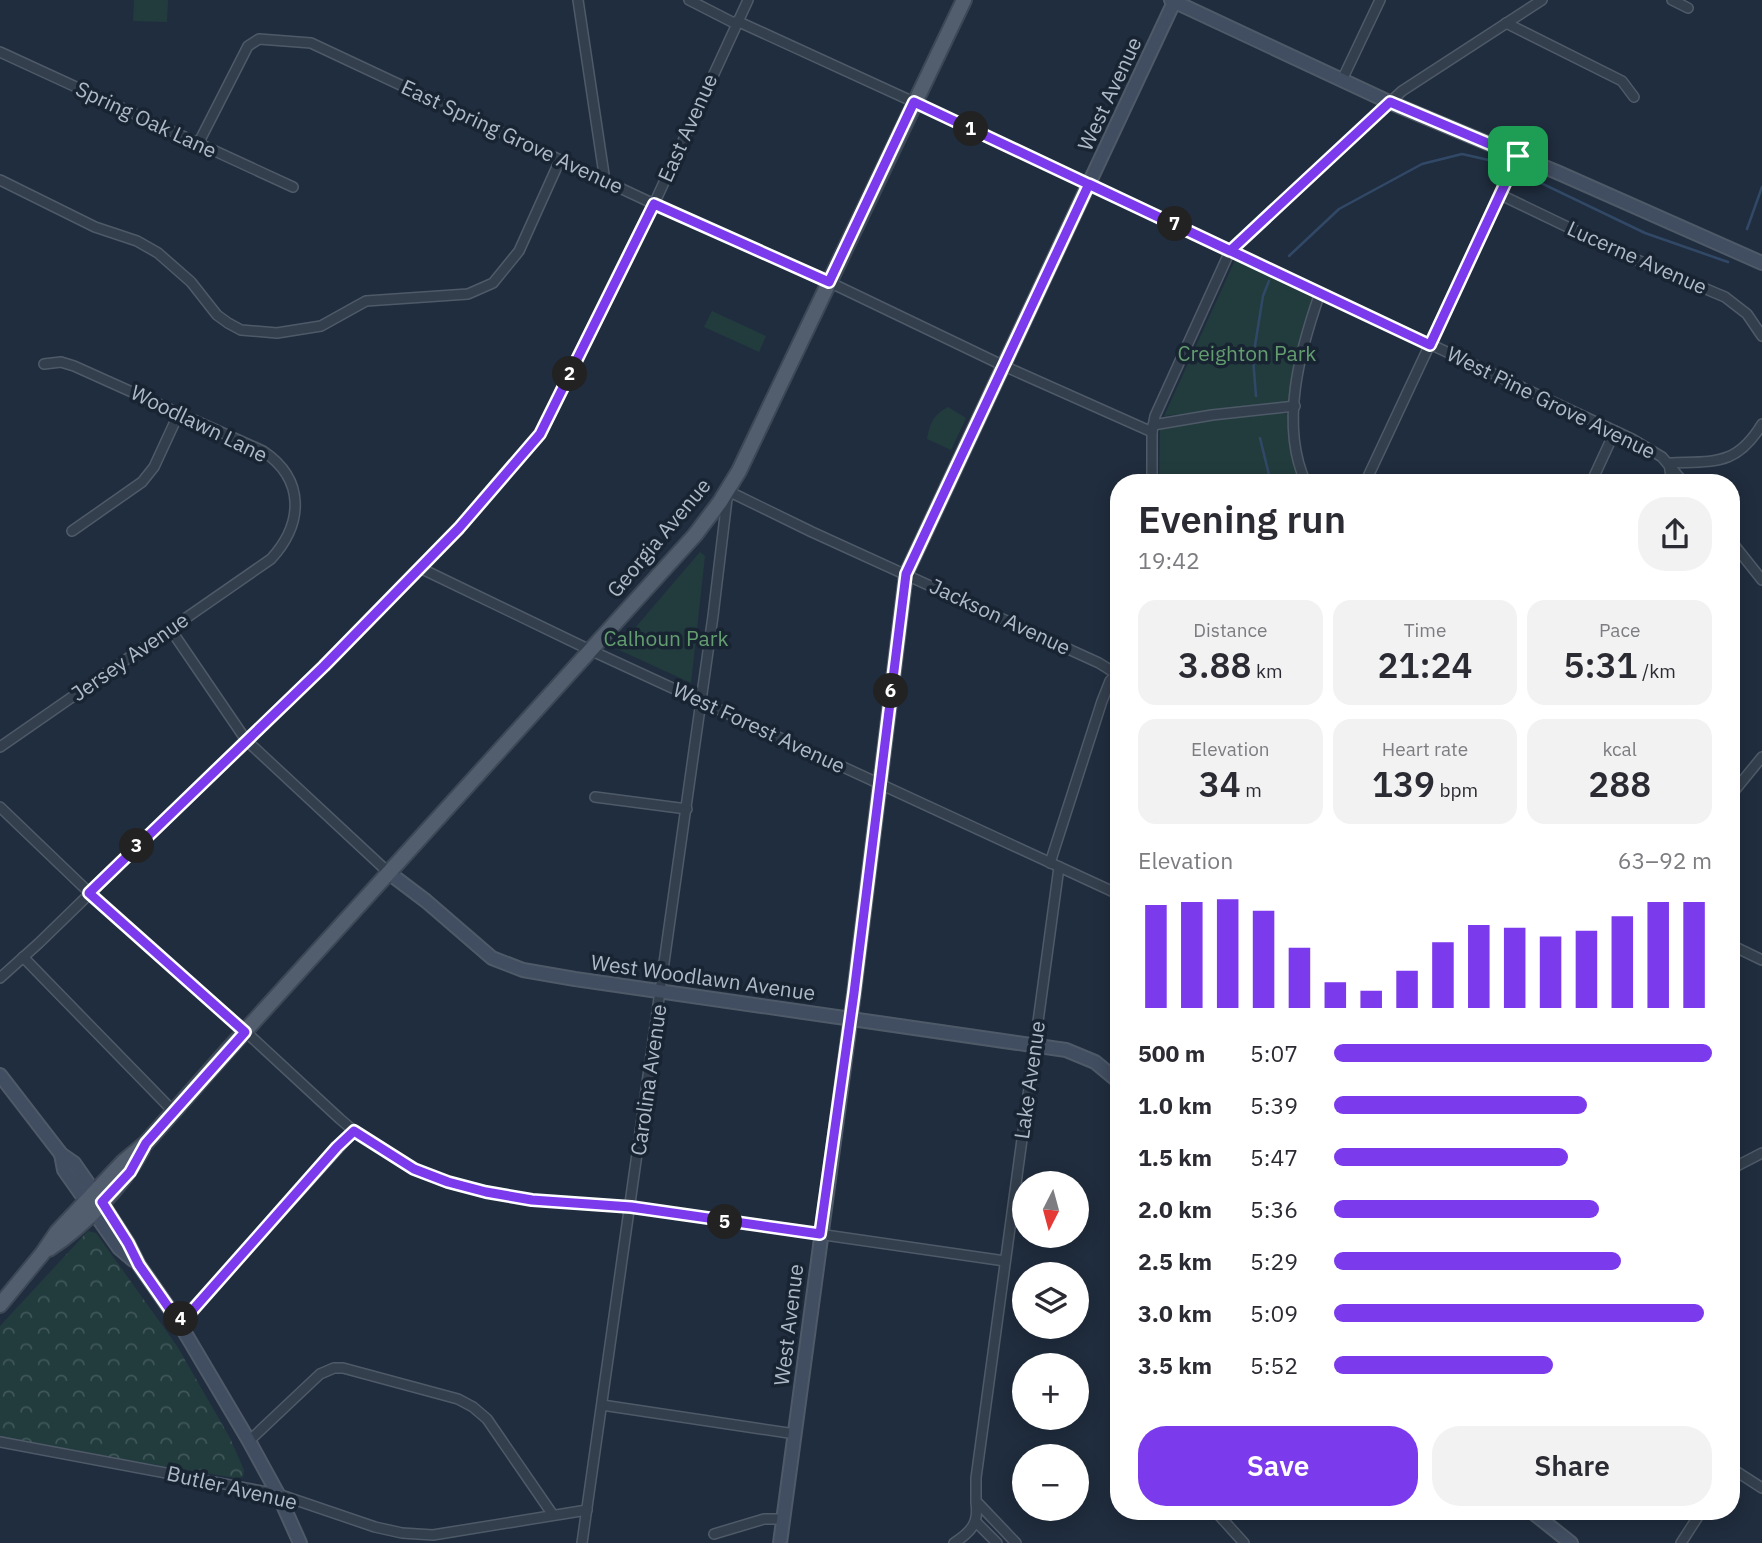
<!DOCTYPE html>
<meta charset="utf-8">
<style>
body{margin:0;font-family:"IBM Plex Sans",sans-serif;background:#f2f2f3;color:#2b2b33;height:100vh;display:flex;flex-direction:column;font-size:26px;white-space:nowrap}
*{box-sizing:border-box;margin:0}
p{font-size:23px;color:#7c7c81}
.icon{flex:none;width:38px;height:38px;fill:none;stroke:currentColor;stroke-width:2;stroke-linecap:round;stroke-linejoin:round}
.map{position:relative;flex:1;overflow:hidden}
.panel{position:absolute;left:1110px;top:474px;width:630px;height:1046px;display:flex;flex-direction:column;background:#fff;border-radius:28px;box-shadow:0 4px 18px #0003}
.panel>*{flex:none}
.needle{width:46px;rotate:186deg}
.controls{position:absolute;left:1012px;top:1171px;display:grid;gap:14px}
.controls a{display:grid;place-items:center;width:77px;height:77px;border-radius:50%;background:#fff;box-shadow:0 4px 18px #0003;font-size:35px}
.pin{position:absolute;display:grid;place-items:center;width:60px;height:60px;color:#fff;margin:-30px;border-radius:14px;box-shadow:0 4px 10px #0006}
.km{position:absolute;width:35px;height:35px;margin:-18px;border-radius:50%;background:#222;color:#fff;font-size:19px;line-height:35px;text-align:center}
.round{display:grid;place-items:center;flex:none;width:74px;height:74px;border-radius:28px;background:#f2f2f3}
.head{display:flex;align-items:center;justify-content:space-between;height:119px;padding:0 28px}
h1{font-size:38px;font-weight:600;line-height:52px}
.stats{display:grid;grid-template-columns:repeat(3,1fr);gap:10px;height:119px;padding:7px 28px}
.stats div{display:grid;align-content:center;border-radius:18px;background:#f2f2f3;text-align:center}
.stats b{font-size:35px;font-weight:600}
.stats small{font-size:19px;font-weight:400}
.stats p{font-size:19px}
.chart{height:196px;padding:14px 28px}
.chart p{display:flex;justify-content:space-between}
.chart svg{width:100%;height:126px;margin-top:7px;stroke:#7c3aed;stroke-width:6}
.primary-button{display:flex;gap:14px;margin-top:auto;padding:14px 28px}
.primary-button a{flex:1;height:80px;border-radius:28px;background:#7c3aed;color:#fff;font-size:28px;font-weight:600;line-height:80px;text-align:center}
.primary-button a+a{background:#f2f2f3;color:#2b2b33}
ul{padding:0 28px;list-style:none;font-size:23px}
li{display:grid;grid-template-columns:112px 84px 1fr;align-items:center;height:52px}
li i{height:18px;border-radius:9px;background:#7c3aed}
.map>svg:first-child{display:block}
.forest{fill:url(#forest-crowns)}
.green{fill:#223c3e}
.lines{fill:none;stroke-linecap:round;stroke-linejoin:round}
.stream{stroke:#314967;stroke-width:2.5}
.street-casing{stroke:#4f5a68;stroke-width:12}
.secondary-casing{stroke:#4f5a68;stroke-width:16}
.primary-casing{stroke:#3d4856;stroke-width:18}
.street{stroke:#343f4d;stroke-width:9}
.secondary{stroke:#414e61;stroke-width:12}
.primary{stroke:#525e6e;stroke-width:14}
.route-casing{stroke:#fff;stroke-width:14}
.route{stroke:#7c3aed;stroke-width:9}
.labels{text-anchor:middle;stroke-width:7;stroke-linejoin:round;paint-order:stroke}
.street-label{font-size:21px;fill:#afbac9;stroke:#192432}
.park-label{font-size:21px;fill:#639d6f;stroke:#192432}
</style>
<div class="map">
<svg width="1762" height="1543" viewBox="0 0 1762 1543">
<defs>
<pattern id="forest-crowns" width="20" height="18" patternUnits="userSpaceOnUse" patternTransform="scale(1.75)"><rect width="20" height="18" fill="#223c3e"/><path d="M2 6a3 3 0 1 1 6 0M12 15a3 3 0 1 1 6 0" fill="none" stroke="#405659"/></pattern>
</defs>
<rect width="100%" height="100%" fill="#202d3e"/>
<path class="forest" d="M88,1231L96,1233L177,1346L230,1438L244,1470L243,1477L235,1478L0,1439V1326Z"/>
<g class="green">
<path d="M134,0H168L167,22L133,21Z"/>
<path d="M1236,258L1316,295L1298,348L1292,401L1164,416Z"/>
<path d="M712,311L766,336L759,352L704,327Z"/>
<path d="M948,407L966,418L951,450L927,439C930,423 933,415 948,407Z"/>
<path d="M1275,413L1290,414L1291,443L1300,483H1159L1160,428L1210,420Z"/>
<path d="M700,552L705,556L691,683L617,649Z"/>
</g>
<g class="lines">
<g class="stream">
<path d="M1522,174L1645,233L1728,262"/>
<path d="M1747,229L1762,187"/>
<path d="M1289,256L1339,209L1422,164L1462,154L1493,161"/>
<path d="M1256,396L1253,358L1263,296L1269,281"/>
<path d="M1260,438L1271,483"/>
</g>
<defs>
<g id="street">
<path d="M578,0L605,181"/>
<path d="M689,0L736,24"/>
<path d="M1672,0L1688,8"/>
<path d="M737,21L929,109L1632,439L1662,457L1684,483"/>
<path d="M1506,23L1622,81L1634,97"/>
<path d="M0,52L293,187"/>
<path d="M1342,80L1380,0"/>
<path d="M198,144L248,46L259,39L311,43L654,204L829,282L1004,366L1152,432"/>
<path d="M0,180L95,227L137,241L158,253L191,282L217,315L228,323L241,330L277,333L321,326L366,301L468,294L493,283L519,251L560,160"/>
<path d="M1501,195L1630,257L1725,297L1747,314L1762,336"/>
<path d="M1153,425L1212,415L1295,406"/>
<path d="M1152,483V432L1155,416L1230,251L1402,91L1542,0"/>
<path d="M1306,483C1279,425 1300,350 1320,293"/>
<path d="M1365,483L1518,156"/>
<path d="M1591,483L1615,431"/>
<path d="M1672,483L1669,463C1713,461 1736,467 1762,424"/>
<path d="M72,531L142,482L154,467L179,413"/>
<path d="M1731,541L1762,580"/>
<path d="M420,568L590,650L1118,894"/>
<path d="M171,630L246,740L389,873"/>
<path d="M0,747L271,559C303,524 306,480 263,451L74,366L61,362L44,364"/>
<path d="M1731,795L1762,757"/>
<path d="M595,797L687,809"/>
<path d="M0,807L97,900L234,1021L340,1119L354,1131L414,1169L448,1182L486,1192L532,1200L631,1207L1005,1261"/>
<path d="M1050,863L1102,701L1110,681L1118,673"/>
<path d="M1731,945L1762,960"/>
<path d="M23,957L174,1112"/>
<path d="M0,978L39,943L324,666L459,528L540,434L654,204L748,0"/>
<path d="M1731,1169L1762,1153"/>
<path d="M178,1321L190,1313L354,1131"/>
<path d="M602,1405L795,1434"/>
<path d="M249,1441L320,1374L334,1368H343L458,1399L473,1407L487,1419L553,1515"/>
<path d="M0,1442L278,1494L375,1527L402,1533L433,1535L587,1510"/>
<path d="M1731,1468L1762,1488"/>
<path d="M1216,1512L1244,1543"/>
<path d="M976,1522L997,1543"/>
<path d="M714,1534L764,1519H783"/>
<path d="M582,1543L713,616L728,491L812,532L1099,663L1118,675"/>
<path d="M954,1543C971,1532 979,1523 976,1503"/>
<path d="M1016,1543L976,1501V1478L1059,867"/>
<path d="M1681,1543L1701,1512"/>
</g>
<g id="secondary">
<path d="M1171,0L1389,102L1559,173L1762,263"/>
<path d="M389,873L426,901L492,958L523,970L575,979L1066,1050L1095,1062L1118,1081"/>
<path d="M0,1075L61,1154L74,1163L106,1209L128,1243L139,1265L178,1321L249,1441L278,1494L300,1543"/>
<path d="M61,1154L64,1170L119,1248L133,1260"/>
<path d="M1532,1512L1571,1543"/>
<path d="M780,1543L854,993L906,574L1174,2"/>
</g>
<g id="primary">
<path d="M49,1249C84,1226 122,1187 142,1150"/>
<path d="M0,1305L42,1254L57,1232L123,1162L146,1143L227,1051L695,535L720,502L739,471L964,0"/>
</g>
</defs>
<use href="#street" class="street-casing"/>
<use href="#secondary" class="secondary-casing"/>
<use href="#primary" class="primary-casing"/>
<use href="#street" class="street"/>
<use href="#secondary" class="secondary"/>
<use href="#primary" class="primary"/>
</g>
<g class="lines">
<defs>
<path id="route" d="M1518,156L1390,102L1230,251L914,102L829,282L654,204L540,434L459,528L324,666L89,893L245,1032L146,1143L130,1172L102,1202L128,1243L139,1265L178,1321L190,1313L337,1147L354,1131L414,1169L448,1182L486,1192L532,1200L631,1207L820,1234L854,993L906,574L1089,184C1203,238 1317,291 1430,345L1518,156"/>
</defs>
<use href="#route" class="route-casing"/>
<use href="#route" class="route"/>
</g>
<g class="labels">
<g class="street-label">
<text transform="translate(1110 94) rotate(-65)" y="7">West Avenue</text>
<text transform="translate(146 120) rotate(25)" y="7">Spring Oak Lane</text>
<text transform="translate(688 128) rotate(-66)" y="7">East Avenue</text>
<text transform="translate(512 137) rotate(25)" y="7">East Spring Grove Avenue</text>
<text transform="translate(1637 258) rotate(24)" y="7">Lucerne Avenue</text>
<text transform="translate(1551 403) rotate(26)" y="7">West Pine Grove Avenue</text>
<text transform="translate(199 424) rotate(26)" y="7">Woodlawn Lane</text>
<text transform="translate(659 538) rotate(-50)" y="7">Georgia Avenue</text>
<text transform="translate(1000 617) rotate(25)" y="7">Jackson Avenue</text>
<text transform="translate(130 657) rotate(-35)" y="7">Jersey Avenue</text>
<text transform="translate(759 728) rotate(25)" y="7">West Forest Avenue</text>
<text transform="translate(703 978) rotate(8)" y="7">West Woodlawn Avenue</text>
<text transform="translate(649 1080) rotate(-82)" y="7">Carolina Avenue</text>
<text transform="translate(1030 1080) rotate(-82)" y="7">Lake Avenue</text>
<text transform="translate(789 1325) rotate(-83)" y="7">West Avenue</text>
<text transform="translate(232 1488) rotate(13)" y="7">Butler Avenue</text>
</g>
<g class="park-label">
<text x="1247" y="361">Creighton Park</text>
<text x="666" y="646">Calhoun Park</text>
</g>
</g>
</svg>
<div class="controls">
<a><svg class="needle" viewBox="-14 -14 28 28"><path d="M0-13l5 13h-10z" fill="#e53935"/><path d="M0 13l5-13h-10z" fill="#7c7c81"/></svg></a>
<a><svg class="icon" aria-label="layers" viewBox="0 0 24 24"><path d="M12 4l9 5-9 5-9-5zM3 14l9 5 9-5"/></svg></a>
<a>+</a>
<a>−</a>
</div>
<div class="pin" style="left:1518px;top:156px;background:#1e9e55"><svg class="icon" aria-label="arrive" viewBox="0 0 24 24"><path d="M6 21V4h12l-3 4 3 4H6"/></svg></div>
<b class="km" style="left:971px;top:129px">1</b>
<b class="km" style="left:570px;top:374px">2</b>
<b class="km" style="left:137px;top:846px">3</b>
<b class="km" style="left:181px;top:1319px">4</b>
<b class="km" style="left:725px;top:1222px">5</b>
<b class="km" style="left:891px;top:691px">6</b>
<b class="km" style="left:1175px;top:224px">7</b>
<section class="panel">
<div class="head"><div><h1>Evening run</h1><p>19:42</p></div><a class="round"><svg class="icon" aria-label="share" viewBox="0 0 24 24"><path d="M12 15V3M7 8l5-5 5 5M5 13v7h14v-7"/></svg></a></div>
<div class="stats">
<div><p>Distance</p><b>3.88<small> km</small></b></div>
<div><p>Time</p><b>21:24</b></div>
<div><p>Pace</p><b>5:31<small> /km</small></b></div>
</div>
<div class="stats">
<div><p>Elevation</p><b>34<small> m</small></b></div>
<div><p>Heart rate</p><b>139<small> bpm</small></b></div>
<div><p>kcal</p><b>288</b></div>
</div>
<div class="chart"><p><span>Elevation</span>63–92 m</p>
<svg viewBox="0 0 160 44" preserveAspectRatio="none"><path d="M5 44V8M15 44V7M25 44V6M35 44V10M45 44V23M55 44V35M65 44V38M75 44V31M85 44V21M95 44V15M105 44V16M115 44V19M125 44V17M135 44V12M145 44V7M155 44V7"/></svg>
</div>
<ul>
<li><b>500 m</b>5:07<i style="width:100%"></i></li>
<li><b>1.0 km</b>5:39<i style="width:67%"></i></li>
<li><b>1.5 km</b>5:47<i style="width:62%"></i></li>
<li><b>2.0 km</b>5:36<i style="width:70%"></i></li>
<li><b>2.5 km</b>5:29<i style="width:76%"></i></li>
<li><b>3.0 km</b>5:09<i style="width:98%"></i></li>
<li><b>3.5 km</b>5:52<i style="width:58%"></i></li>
</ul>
<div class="primary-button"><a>Save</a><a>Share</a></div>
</section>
</div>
